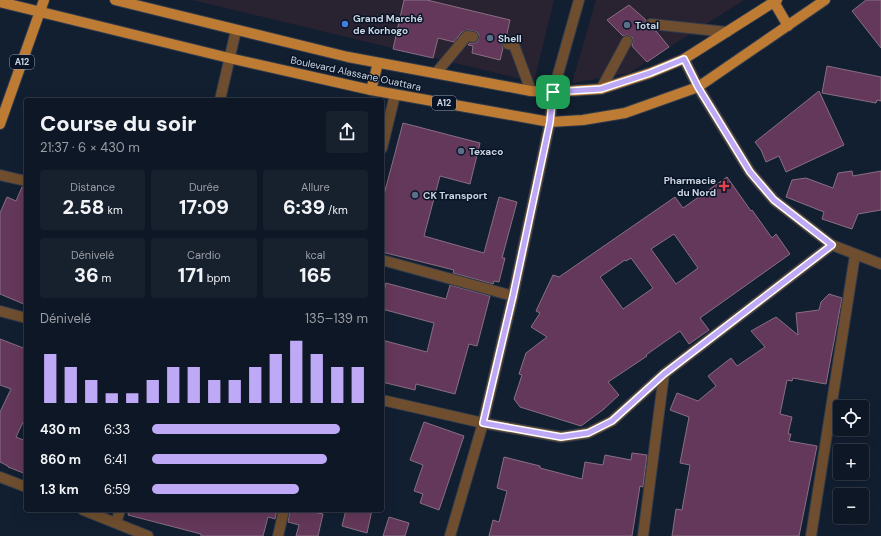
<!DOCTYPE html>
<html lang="fr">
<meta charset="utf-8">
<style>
body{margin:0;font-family:"DM Sans",sans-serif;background:#17202d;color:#f1f3f6;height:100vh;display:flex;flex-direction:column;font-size:15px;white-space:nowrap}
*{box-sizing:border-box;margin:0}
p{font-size:13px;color:#9b9fa7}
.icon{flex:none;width:22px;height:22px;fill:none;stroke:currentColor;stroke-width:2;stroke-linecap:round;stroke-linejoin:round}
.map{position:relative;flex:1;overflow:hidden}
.side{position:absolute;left:24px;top:98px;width:360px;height:414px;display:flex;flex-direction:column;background:#0e1725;border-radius:4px;box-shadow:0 4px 16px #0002,0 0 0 1px #2e3642}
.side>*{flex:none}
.buttons{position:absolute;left:833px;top:400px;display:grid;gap:8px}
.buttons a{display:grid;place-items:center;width:36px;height:36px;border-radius:4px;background:#0e1725;box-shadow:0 4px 16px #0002,0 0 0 1px #2e3642;font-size:20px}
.pin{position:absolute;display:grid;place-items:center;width:34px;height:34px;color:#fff;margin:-17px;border-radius:8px;box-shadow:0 2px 6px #0006}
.round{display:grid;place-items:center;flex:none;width:42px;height:42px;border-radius:4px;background:#17202d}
.head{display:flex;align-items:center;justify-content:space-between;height:68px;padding:0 16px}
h1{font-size:22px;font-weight:800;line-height:30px}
.stats{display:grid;grid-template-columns:repeat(3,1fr);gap:6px;height:68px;padding:4px 16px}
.stats div{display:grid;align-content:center;border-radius:4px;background:#17202d;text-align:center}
.stats b{font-size:20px;font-weight:800}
.stats small{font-size:11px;font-weight:400}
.stats p{font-size:11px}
.chart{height:112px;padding:8px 16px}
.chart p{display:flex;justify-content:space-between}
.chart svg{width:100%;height:72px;margin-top:4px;stroke:#bda9f5;stroke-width:6}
ul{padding:0 16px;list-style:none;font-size:13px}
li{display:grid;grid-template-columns:64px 48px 1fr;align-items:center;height:30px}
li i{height:10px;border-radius:5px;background:#bda9f5}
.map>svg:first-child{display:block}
.commercial{fill:#292231}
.building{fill:#64385a;stroke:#886f81;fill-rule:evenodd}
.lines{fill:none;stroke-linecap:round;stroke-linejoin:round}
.service-casing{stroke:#303c4d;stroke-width:12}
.minor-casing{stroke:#303c4d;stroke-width:12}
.tertiary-casing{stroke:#303c4d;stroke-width:12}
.primary-casing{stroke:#303c4d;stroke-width:12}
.service{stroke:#6e4e2e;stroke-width:10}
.minor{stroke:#6e4e2e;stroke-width:10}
.tertiary{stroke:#6e4e2e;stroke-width:10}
.primary{stroke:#be7b34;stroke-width:10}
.route-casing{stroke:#fff;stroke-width:8}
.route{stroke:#bda9f5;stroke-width:5}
.shop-dot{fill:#3f7fe0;stroke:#091527;stroke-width:1.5}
.service-dot{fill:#5c6f8a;stroke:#091527;stroke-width:1.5}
.health-dot{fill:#e0444e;stroke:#091527;stroke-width:1.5}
.labels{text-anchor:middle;stroke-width:3;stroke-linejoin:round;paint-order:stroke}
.shield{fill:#091527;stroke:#929baa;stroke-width:1}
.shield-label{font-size:9px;font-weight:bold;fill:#ccd5e2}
.poi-label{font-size:10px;font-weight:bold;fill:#ccd5e2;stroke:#091527;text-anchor:start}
.street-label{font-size:10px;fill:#ccd5e2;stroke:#091527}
</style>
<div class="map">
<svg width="881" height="536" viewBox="0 0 881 536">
<rect width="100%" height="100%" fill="#121f31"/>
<g class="commercial">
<path d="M192,0H554L534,82Z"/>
<path d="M596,0H744L629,73L572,83Z"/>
</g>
<g class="building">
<path d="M404,0H427L510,20L506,38L502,43L503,48L500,60L472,53L473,46L468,45L470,43H475L478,41L479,35L477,32L468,30L462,32L454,42L438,38L433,58L393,49Z"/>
<path d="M866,0H881V48L852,11Z"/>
<path d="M629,5L646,20L645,24L647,29L656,31L669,47L647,62L632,46L633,41L632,37L627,35L623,36L607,20Z"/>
<path d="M827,66L881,77V101L877,100L876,103L822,93Z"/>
<path d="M819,91L844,145L786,172L779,156L766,162L761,150L755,142Z"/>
<path d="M403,123L480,143L470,184L440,176L424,236L484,253L499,197L517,202L502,258H505L499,282L494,281L493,284L453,273L454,270L382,252V202Z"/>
<path d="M852,171L853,176L881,171V210L858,214L852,229L822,219L824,212L786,197L792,180L806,178L833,188L838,173Z"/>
<path d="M727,177L751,211L752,210L772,238L776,234L790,254L700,318L709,330L689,344L680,331L646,355L647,356L608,382L619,395L604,409L581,426L520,407L514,399L522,375L519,374L526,353L547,337L531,327L540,313L536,311L553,275L559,277L675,197L683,208ZM674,234L698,268L676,284L651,249ZM631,258L653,288L623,309L600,277L625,260L626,261Z"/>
<path d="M22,187H26V305L0,294V213L7,197L16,201Z"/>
<path d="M386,283L446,299L450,285L490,296L477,346L469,344L455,394L416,384L415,390L382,382V340L427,352L434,323L382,309V298Z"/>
<path d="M829,294L842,298L826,384L793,378L792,381L787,380L780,414L792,417L788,434H791L789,441L817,446L799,536H672L676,509L682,510L690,465L680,463L689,417L670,410L677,393L698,401L716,386L708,376L731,358L737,366L765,347L751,331L776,317L798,335L796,313L819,310L821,302Z"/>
<path d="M0,339L26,349V416L16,437L26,441V474L8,467V466L0,462V412L11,389L0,385Z"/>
<path d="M424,422L464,436L439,510L420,503L423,494L414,491L423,465L410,460Z"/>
<path d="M632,453L647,455L643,487L640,486L632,536H489L493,520L499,522L507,491L497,488L504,457L540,466V468L582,479L585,462L603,465L605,455L631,460Z"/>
<path d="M129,510H277L275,519L268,517L263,536H201V534L128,515Z"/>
<path d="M290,510H302L323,514L318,536H296L299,525L288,522Z"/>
<path d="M346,510H372L367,533L342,526Z"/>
<path d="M389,517L409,523L405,536H383Z"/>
</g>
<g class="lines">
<defs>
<g id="service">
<path d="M651,24L727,32"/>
<path d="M508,44L514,45L531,91"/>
<path d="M436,73L467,36L473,37"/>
<path d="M601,89L627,41"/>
</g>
<g id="minor">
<path d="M220,100L236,30"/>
<path d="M382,148L395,95"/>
<path d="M0,175L26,181"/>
<path d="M382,260L513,296"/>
<path d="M0,311L26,318"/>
<path d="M382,400L483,423L561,437L588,433L612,421L664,374L832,245"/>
<path d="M116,523L120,510"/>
<path d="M278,536L284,510"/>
<path d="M450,536L483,423L513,296L550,122L553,92L579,0"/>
<path d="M643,536L664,374"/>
<path d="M811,536L855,255"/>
</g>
<g id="tertiary">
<path d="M684,59L698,87L750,172L774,200L832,245L881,264"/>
<path d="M0,477L26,487"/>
<path d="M83,510L148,536"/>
</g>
<g id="primary">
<path d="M115,0L348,57L531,91L553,92L601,89L650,73L684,59L777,0"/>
<path d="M0,2L229,58L371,90L550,122L583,120L625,113L698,87L825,0"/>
<path d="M774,2L788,26"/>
<path d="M371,90L378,63"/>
<path d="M0,124L44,0"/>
</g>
</defs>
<use href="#service" class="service-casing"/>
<use href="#minor" class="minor-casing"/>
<use href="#tertiary" class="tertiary-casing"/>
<use href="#primary" class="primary-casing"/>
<use href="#service" class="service"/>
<use href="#minor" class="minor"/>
<use href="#tertiary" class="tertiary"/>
<use href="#primary" class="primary"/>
</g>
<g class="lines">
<defs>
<path id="route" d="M684,59L698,87L750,172L774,200L832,245L664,374L612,421L588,433L561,437L483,423L513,296L550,122L553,92L601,89L650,73Z"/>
</defs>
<use href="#route" class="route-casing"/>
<use href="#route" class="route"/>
</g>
<circle class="shop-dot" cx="345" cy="24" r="4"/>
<g class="service-dot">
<circle cx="627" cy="25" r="4"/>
<circle cx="490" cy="38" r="4"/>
<circle cx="461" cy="151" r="4"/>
<circle cx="415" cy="195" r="4"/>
</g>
<path class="health-dot" d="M722 180h4v4h4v4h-4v4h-4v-4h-4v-4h4z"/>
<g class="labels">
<g class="shield">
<rect x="10" y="55" width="24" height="14" rx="3"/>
<rect x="432" y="96" width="24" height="14" rx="3"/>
</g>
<g class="shield-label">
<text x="22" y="65">A12</text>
<text x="444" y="106">A12</text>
</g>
<g class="poi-label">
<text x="353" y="22">Grand Marché<tspan x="353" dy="12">de Korhogo</tspan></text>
<text x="635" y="29">Total</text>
<text x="498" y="42">Shell</text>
<text x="469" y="155">Texaco</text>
<text x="716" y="184" text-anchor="end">Pharmacie<tspan x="716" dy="12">du Nord</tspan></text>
<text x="423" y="199">CK Transport</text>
</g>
<g class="street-label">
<text transform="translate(356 73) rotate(12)" y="4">Boulevard Alassane Ouattara</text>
</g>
</g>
</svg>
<div class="buttons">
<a><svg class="icon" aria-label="locate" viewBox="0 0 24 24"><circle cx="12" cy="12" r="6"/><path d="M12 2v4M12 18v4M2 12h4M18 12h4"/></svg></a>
<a>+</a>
<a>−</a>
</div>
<div class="pin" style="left:553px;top:92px;background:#1e9e55"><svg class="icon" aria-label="arrive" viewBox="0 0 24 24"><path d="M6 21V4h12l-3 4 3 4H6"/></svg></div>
<section class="side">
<div class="head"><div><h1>Course du soir</h1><p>21:37 · 6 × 430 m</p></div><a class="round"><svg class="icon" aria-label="share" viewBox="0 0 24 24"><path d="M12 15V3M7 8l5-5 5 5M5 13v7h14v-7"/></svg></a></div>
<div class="stats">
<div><p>Distance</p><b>2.58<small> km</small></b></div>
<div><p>Durée</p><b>17:09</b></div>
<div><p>Allure</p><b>6:39<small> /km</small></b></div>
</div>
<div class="stats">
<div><p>Dénivelé</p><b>36<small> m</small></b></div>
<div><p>Cardio</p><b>171<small> bpm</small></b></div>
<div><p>kcal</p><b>165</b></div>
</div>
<div class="chart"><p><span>Dénivelé</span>135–139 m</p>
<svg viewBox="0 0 160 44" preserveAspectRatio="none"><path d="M5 44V14M15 44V22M25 44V30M35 44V38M45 44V38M55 44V30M65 44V22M75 44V22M85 44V30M95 44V30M105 44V22M115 44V14M125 44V6M135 44V14M145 44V22M155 44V22"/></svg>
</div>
<ul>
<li><b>430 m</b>6:33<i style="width:87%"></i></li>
<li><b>860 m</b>6:41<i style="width:81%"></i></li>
<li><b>1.3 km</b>6:59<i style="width:68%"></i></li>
</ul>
</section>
</div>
